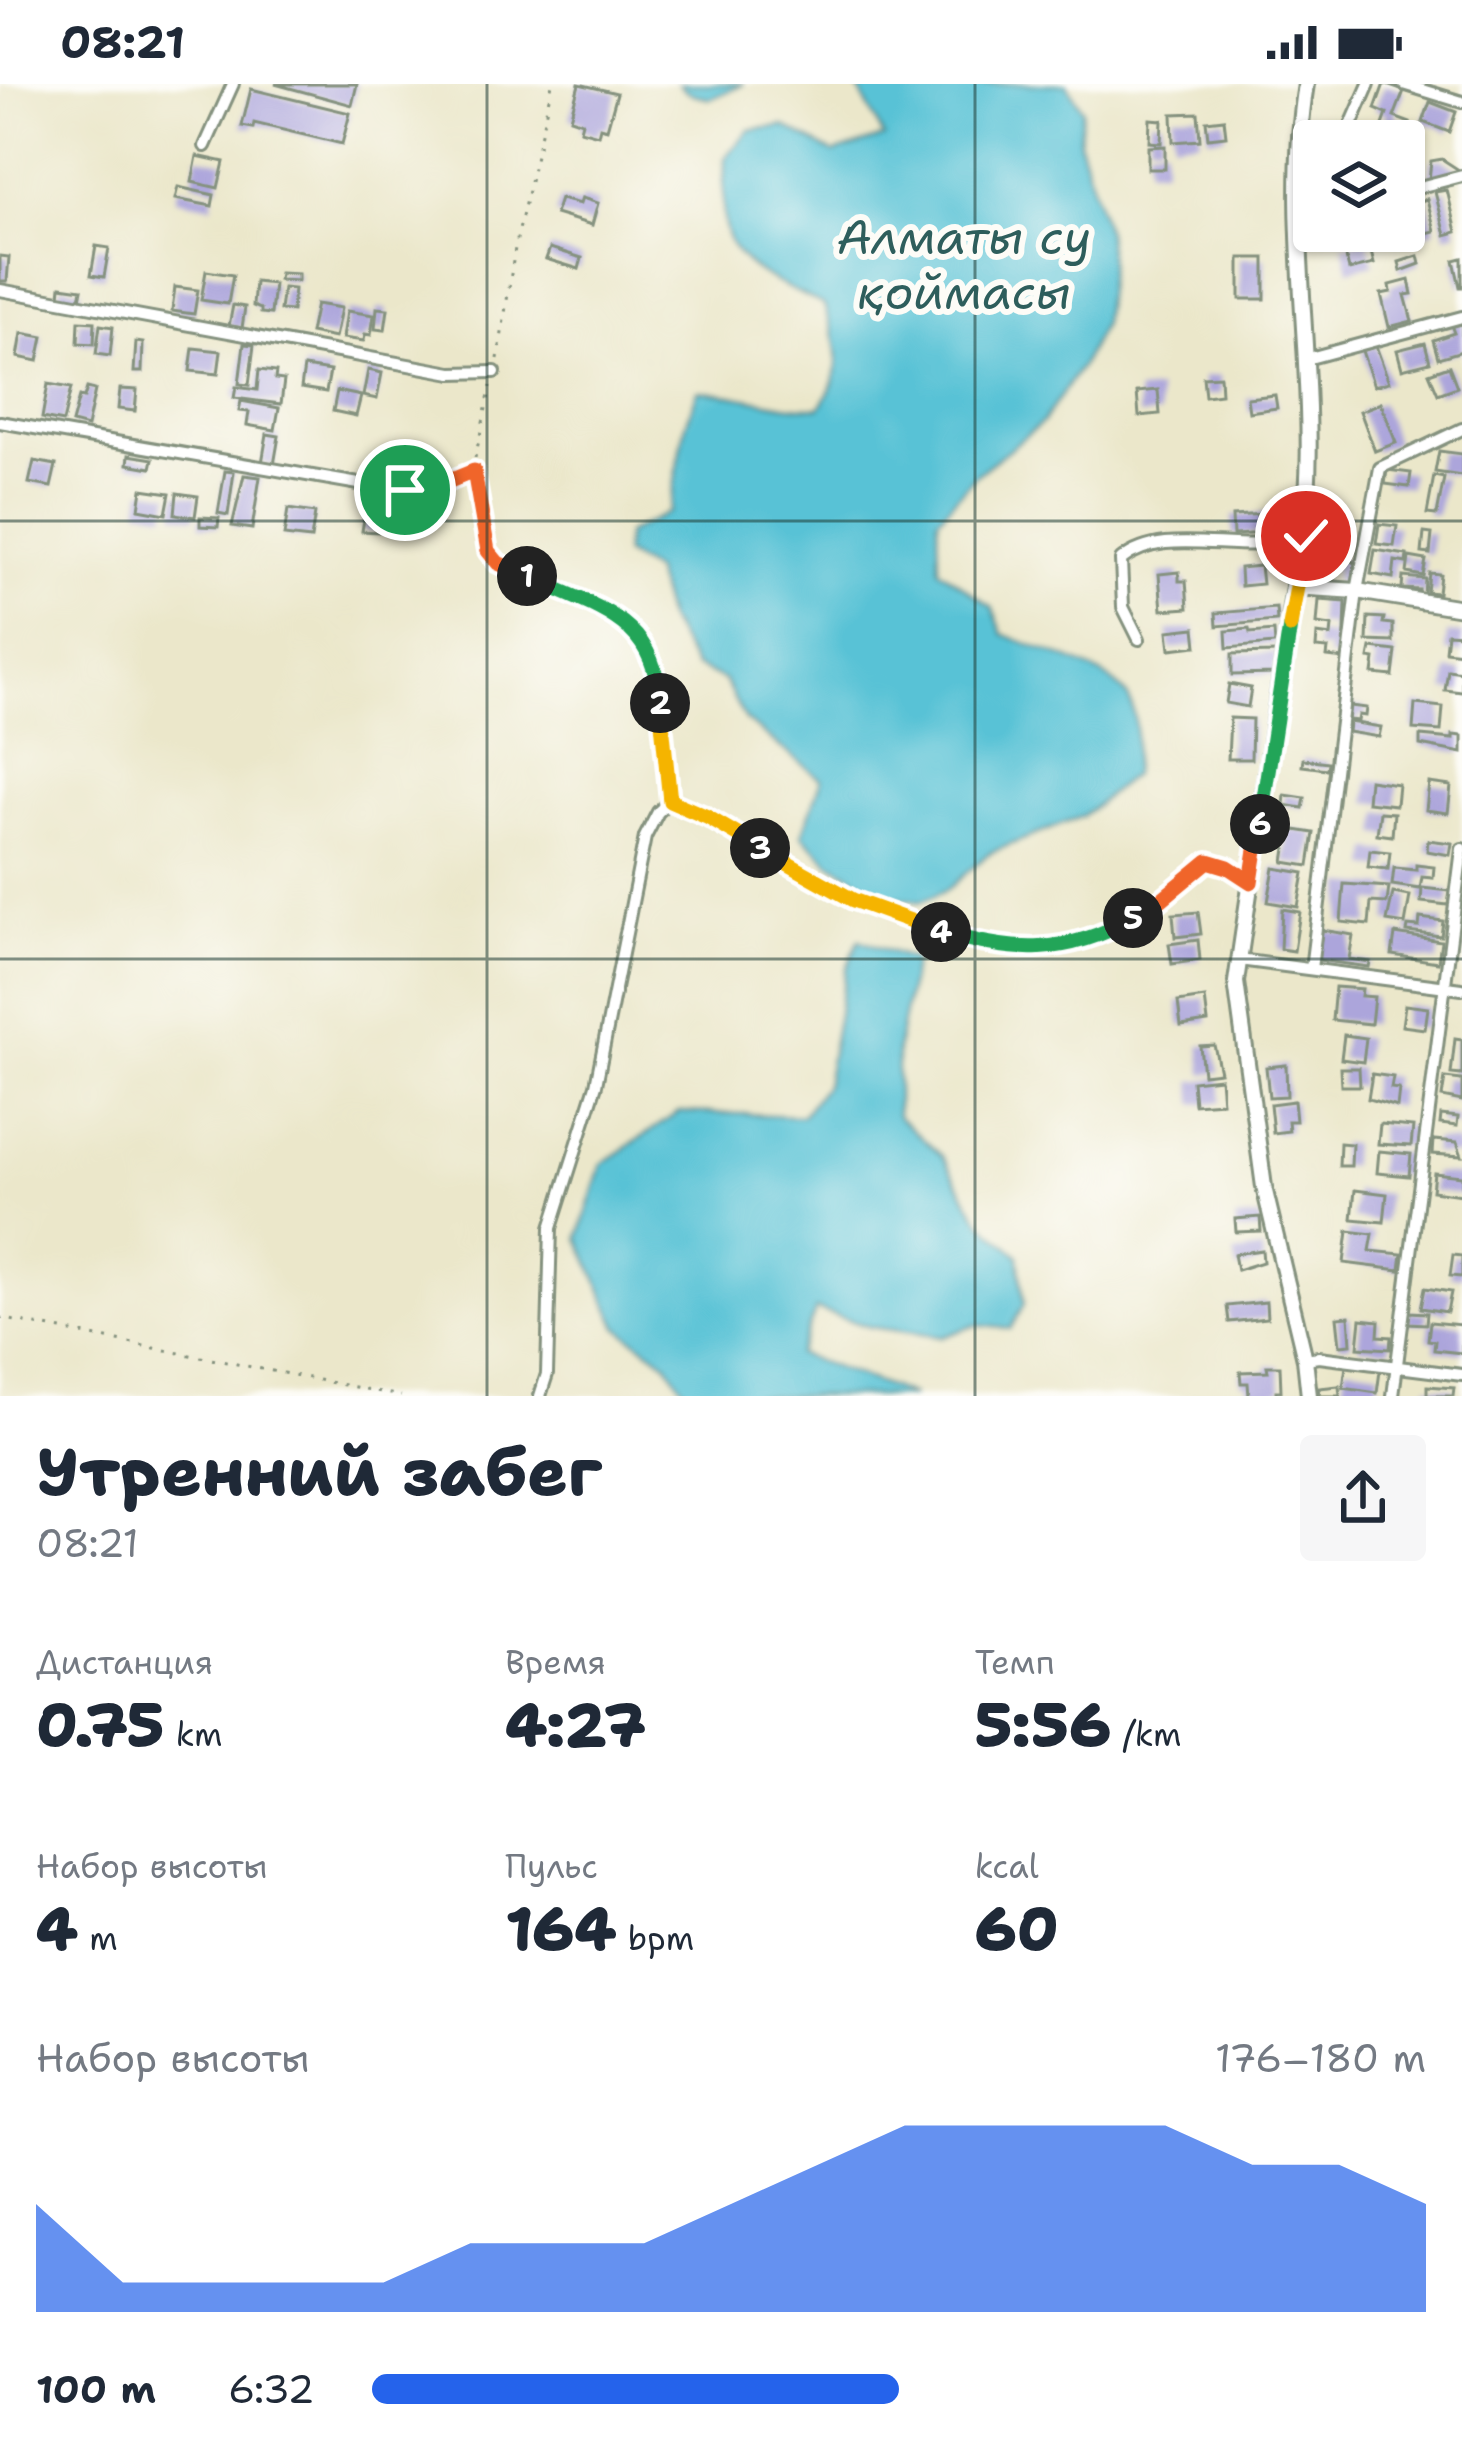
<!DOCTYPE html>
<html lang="ru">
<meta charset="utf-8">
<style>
body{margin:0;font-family:"Shantell Sans",sans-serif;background:#f6f6f7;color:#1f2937;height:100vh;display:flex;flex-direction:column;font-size:45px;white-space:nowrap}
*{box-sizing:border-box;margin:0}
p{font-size:39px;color:#747a83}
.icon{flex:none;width:66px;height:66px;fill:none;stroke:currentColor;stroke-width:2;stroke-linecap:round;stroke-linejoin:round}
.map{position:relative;height:1312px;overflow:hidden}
.sheet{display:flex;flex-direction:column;background:#fff;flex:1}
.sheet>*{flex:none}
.buttons{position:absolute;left:1293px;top:36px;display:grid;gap:24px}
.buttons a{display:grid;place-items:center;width:132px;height:132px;border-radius:12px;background:#fff;box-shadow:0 3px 9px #0004;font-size:60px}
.pin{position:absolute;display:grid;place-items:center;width:102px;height:102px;color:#fff;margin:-51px;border:6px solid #fff;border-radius:50%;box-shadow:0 3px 12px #0007}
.km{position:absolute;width:60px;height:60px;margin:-30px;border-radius:50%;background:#222;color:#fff;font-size:33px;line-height:60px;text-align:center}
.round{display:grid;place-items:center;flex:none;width:126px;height:126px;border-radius:12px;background:#f6f6f7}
.summary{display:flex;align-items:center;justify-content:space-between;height:204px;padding:0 36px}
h1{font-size:66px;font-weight:800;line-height:90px}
.stats{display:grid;grid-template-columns:repeat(3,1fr);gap:18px;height:204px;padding:12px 36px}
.stats div{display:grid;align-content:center}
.stats b{font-size:60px;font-weight:800}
.stats small{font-size:33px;font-weight:400}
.stats p{font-size:33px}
.chart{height:336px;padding:24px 36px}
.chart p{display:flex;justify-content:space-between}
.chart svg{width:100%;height:216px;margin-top:12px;fill:#2563eb;opacity:.7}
ul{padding:0 36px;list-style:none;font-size:39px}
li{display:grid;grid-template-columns:192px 144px 1fr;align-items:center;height:90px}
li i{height:30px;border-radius:15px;background:#2563eb}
.status{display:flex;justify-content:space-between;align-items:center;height:84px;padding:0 60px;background:#fff;direction:ltr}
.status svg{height:33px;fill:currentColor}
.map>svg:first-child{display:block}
.water{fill:#59c2d6;stroke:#3c8085;stroke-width:3}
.building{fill:#aca5db}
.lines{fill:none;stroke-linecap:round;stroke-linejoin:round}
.minor-casing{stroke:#85927f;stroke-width:16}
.tertiary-casing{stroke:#85927f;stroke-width:20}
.path{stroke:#85927f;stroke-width:3;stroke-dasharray:3 9;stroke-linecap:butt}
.minor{stroke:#fff;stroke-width:10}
.tertiary{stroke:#fff;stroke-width:14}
.split-1-casing{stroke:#fff;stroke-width:24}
.split-2-casing{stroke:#fff;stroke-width:24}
.split-3-casing{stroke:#fff;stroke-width:24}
.split-4-casing{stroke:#fff;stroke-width:24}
.split-5-casing{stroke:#fff;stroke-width:24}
.split-6-casing{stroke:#fff;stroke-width:24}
.split-7-casing{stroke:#fff;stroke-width:24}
.split-8-casing{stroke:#fff;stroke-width:24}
.split-1{stroke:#f0652b;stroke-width:15}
.split-2{stroke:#22a559;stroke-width:15}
.split-3{stroke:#f5b400;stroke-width:15}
.split-4{stroke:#f5b400;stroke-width:15}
.split-5{stroke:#22a559;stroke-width:15}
.split-6{stroke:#f0652b;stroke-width:15}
.split-7{stroke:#22a559;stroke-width:15}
.split-8{stroke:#f5b400;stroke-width:15}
.grid{fill:none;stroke:#1f3d34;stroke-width:3;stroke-opacity:0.55}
.labels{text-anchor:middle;stroke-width:12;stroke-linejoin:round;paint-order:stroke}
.water-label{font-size:48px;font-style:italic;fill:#2e5e5c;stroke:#fdfcf7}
</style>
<div class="status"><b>08:21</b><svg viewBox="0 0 49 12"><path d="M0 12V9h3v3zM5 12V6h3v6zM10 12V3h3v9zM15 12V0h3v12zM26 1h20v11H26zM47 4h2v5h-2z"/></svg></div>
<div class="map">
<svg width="1462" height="1312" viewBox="0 0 1462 1312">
<rect width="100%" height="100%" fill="#fdfcf7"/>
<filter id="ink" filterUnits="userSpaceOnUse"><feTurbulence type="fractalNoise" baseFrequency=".00833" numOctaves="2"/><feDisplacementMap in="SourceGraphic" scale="24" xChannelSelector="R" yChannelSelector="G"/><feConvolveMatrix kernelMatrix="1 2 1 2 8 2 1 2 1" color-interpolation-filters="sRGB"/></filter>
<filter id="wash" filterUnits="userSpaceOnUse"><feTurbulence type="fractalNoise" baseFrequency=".004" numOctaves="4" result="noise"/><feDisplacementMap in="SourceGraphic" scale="48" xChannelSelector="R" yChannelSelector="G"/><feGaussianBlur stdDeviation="2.7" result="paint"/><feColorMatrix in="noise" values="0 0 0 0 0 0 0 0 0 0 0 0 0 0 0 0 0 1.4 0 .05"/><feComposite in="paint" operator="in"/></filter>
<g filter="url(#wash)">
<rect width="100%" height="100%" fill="#ebe7ca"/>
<g class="water">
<path d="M678,0H744L710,15L687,8Z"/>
<path d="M856,0H1067L1082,25L1079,58L1106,147L1109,178L1102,241L1082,280L1043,338L975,392L938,434L939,485L992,523L1003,550C1036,565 1113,584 1129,615C1140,636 1134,668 1132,691L1083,732L989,769L947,806L921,818L888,812L831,779L802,751L822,695L745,636L724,596L694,582L667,535L654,488L624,470L626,450L669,428L686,340L698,307C740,309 778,325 820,323C847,284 838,264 824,221C793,205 738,188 727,150C720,128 725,97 725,74L749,46L784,42L834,69L884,53Z"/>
<path d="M859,856L914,876L897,966V1032L942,1072L981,1137L1019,1172L1024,1221L1010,1245L976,1241L942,1253L870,1243L816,1225L797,1270L913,1312H689L666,1278L618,1243L579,1154L602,1080L679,1028L802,1032L825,1001L846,886Z"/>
</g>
<g id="blocks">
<g class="building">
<path d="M275,0H357L352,21Z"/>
<path d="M579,0L617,9L607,45L600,43L598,51L580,46L582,38L570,34Z"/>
<path d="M1384,0L1404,7L1394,33L1410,39L1404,57L1379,52L1387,30L1375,25Z"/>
<path d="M251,5L350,29L342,60L254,39L253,44L242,42Z"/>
<path d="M1430,18L1456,28L1449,48L1423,38Z"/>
<path d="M1198,29L1200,56L1173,58L1172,30Z"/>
<path d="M1150,35L1162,36L1161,59L1149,58Z"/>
<path d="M1224,35L1226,52L1208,54L1206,37Z"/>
<path d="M1165,62V85H1148V63Z"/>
<path d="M197,72L224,78L218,104L192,98Z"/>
<path d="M1442,75L1462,88L1429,96L1431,77Z"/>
<path d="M178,103L214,111L212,122L175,115Z"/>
<path d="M1447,106L1457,148L1446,151L1435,108Z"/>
<path d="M582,114L598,119L592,141L555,130L560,115L580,120Z"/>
<path d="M1427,115L1435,147L1418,151L1410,120Z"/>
<path d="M1406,128L1411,151L1386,157L1384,147H1404Z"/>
<path d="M1368,156L1374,180L1349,186L1343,162Z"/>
<path d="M96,162L109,164L104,193L91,191Z"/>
<path d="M550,164L582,174L579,185L546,175Z"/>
<path d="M0,172L9,173L7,197H0Z"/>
<path d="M1418,172L1420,180L1401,187L1399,178Z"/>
<rect x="1240" y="174" width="25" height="41"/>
<path d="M1462,174V203H1460L1454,176Z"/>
<path d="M206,187L233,191L228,220L201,216Z"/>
<path d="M280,189L298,190V197L279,196Z"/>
<path d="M1409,196L1412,210L1405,211L1412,237L1389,243L1381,210L1391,208L1390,201Z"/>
<path d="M255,198L274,200L271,230L261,229V225L253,222Z"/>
<path d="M61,202L82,205L80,215L60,212Z"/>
<path d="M175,203L198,206L194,230L172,227Z"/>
<path d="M283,204L294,205L292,227L280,226Z"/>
<path d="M316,220L341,224L335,254L310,249Z"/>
<path d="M233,221L245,223L242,244L229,242Z"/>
<path d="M377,224L388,225L385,246L375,245Z"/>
<path d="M347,227L374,231L371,251L365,250L364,257L343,254Z"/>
<path d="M79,237L95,238L94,260L78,259Z"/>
<path d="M1462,238V267L1438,274L1433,256L1454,249L1451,241Z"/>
<path d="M100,241L113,243L110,272L96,270Z"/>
<path d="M22,249L43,253L38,277L18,273Z"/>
<path d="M136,258L143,259L142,288H134Z"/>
<path d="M1425,259L1430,278L1402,285L1397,266Z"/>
<path d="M244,260L254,261L249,301L239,300Z"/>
<path d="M1376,262L1389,298L1374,302L1362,267Z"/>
<path d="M193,264L221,267L218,290L190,287Z"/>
<path d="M1449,282L1457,303L1438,310L1429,289Z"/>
<path d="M304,283L330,287L326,308L301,304Z"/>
<path d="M259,286L276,288L275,295L284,296L281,320L234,314L236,303L257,306Z"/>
<path d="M368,286L382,289L377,315L363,312Z"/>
<path d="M1220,292L1221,310L1205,312L1203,293Z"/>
<path d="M48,300L71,304L63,338L42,334Z"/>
<path d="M87,304L95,306L87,343L72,339L79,313L84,314Z"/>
<path d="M120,305L137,306L135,327L118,325Z"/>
<path d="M1158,306L1160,330L1139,332L1137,308Z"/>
<path d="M337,307L361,312L356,332L333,327Z"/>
<path d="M1275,311L1277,324L1249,328L1247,314Z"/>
<path d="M241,317L279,324L275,346L247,341L249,328L239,327Z"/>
<path d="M1381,319L1396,359L1375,367L1360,327Z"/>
<path d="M267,350L279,352L274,381L262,379Z"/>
<path d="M1439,367L1462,370V392L1435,388Z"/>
<path d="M129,371L153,375L151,384L128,380Z"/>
<path d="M34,377L56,381L51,403L29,399Z"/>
<path d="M1387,386L1411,389L1409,403L1385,400Z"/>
<path d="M225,387L234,388L228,431L218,429Z"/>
<path d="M244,391L260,393L252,445L232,442Z"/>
<path d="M1434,392L1444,394L1437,431L1427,430Z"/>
<path d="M142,405L170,409L166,430L139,425Z"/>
<path d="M177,409L198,412L195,433L175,430Z"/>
<path d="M368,412L384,415L378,448L362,447Z"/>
<path d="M288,425L315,429L311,455L284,452Z"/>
<path d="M1283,429L1284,448L1233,451L1232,432Z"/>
<path d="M200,433L219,434L218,443L200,442Z"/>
<path d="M1379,440L1397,442L1394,462L1376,460Z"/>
<path d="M1424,449L1432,450L1430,470L1422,469Z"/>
<path d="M1375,466L1407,471L1406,479L1395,477L1393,494L1371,490Z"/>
<path d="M1320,470L1355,478L1353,499L1334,498L1335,482L1320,481Z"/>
<path d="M1409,473L1426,476L1423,492L1407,489Z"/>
<path d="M1260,482L1262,500L1241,502L1240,484Z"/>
<path d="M1179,488V497H1186L1188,524L1162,526L1159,490Z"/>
<path d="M1429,489L1440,490L1438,509L1427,508Z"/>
<path d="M1403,493L1425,495L1424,511H1419V506L1402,505Z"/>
<path d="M1319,516L1346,518L1344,575L1327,573L1328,565L1316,564L1317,550L1331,552L1332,542L1317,540Z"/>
<path d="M1276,524L1277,537L1217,542L1216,529Z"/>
<path d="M1368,533L1384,534L1383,539L1393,540V558L1367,557Z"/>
<path d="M1195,544L1197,562L1170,565L1168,547Z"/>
<path d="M1249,545L1250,549L1274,547L1275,560L1227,564L1226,547Z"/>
<path d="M1447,549L1462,550V569L1445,567Z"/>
<path d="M1371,564L1396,567L1393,592L1373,590L1375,575L1369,574Z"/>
<path d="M1276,569V590L1232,591V570Z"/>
<path d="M1448,586L1462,588V608L1445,606Z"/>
<path d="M1229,600L1251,604L1248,623L1226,619Z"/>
<path d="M1415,620L1443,623L1441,647L1413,645Z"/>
<path d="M1350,622L1367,624L1366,632L1359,631L1358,637L1348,636Z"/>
<path d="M1230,634L1252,635L1251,675H1228Z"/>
<path d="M1349,638L1381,643L1379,653L1348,648Z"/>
<path d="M1453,651L1462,652V669L1420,661V652L1453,655Z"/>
<path d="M1303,675L1328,678L1327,685L1302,682Z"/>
<path d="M1369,696L1398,700L1396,721L1367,718Z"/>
<path d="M1429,699L1451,702L1448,729L1426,726Z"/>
<path d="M1285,711L1305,714L1303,724L1284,721Z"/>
<path d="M1380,728L1394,729L1392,752L1377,750Z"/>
<path d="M1289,745L1314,749L1309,782L1284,778Z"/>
<path d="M1428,756L1452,759L1450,771L1427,767Z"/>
<path d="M1370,766L1390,768L1388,785L1368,783Z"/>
<path d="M1416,781L1434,783L1433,794L1422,793L1420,805L1392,801L1394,784L1416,786Z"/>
<path d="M1274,784L1304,789L1298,823L1268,818Z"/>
<path d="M1344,800L1389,803L1387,819L1371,818L1369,841L1341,838Z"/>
<path d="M1422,804L1450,807L1448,821L1421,818Z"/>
<path d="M1393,809L1410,812L1405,840L1387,837Z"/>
<path d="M1282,825L1300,828L1294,867L1280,865Z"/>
<path d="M1198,828L1201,850L1175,853L1173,830Z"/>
<path d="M1420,834L1443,837L1441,852L1407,848L1408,842L1419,843Z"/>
<path d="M1322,846L1353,851L1349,875L1370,878L1369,883L1318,876Z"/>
<path d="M1395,850L1441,857L1438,878L1392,871Z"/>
<path d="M1198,856L1200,876L1172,880L1169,860Z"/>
<path d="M1335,903L1362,905L1361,912L1374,913L1371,940L1332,936Z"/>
<path d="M1205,914L1208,938L1181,942L1178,918Z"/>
<path d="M1405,921L1428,924L1425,945L1402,942Z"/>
<path d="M1344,951L1366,954L1363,978L1341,975Z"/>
<path d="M1455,955L1462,956V991L1451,990Z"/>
<path d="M1214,961L1220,988L1203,990L1200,962Z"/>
<path d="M1286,981L1287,1012L1269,1013L1266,983Z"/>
<path d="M1340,984H1359L1360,1002H1341Z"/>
<path d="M1372,990L1393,993L1391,1004L1399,1005L1397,1023L1368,1015Z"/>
<path d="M1220,994L1222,1018L1194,1020L1192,997Z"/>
<path d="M1445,994L1462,996V1017L1442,1013Z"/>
<path d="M1294,1017L1296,1037H1288L1289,1047L1273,1049L1270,1020Z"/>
<path d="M1441,1031L1458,1033L1457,1042L1440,1040Z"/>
<path d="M1380,1040L1413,1043L1411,1062L1378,1060Z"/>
<path d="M1434,1056L1457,1058L1462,1072L1433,1070Z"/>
<path d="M1340,1059L1352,1060L1351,1082H1339Z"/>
<path d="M1379,1067L1411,1070L1409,1092L1377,1089Z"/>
<path d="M1434,1089L1462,1092V1111L1432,1107Z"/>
<path d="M1355,1106L1387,1110L1384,1138L1352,1135Z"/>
<path d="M1260,1133L1261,1147L1236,1148L1235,1135Z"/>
<path d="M1348,1147L1373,1150L1370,1167L1402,1170L1400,1186L1344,1179Z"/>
<path d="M1262,1166L1263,1178L1237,1186L1234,1170Z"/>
<path d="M1453,1171L1462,1172V1193L1450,1192Z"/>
<path d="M1425,1204L1451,1208L1447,1228L1421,1224Z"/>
<path d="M1266,1218L1267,1234L1229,1238L1227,1222Z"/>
<path d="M1409,1228L1427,1229L1426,1240L1408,1239Z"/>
<path d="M1349,1232L1351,1260L1340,1261L1337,1233Z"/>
<path d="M1361,1235L1379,1237L1378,1252L1391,1253L1390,1265L1358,1263Z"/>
<path d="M1430,1238L1462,1241V1269L1434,1266L1435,1257L1428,1256Z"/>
<path d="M1267,1282H1280L1281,1307H1276V1312H1249L1248,1299H1241L1240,1288L1268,1287Z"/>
<path d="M1346,1282L1380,1287L1377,1309L1343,1304Z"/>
<path d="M1339,1302L1340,1312H1320L1319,1304Z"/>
<path d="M1427,1302L1454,1304L1453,1312H1427Z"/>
</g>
</g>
</g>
<g filter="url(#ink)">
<use href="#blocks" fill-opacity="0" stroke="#85927f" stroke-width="3"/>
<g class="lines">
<defs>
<g id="minor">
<path d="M1403,0L1462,18"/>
<path d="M1344,57L1369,0"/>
<path d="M205,62L233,0"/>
<path d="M1404,107L1462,92"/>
<path d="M0,206L452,289L495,288"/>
<path d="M1306,275L1462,233"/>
<path d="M0,338L382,404L430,403L474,387"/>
<path d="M1139,555L1123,523L1121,476C1168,438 1247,476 1306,452"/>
<path d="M1239,876L1462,905"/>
<path d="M1311,885L1357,507L1380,384L1462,345"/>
<path d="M1305,1275L1319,1273L1462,1291"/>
<path d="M540,1312L547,1290L551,1144L596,1001L645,753L658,728L670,717L707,733L853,816L986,862"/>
<path d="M1393,1312L1462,765"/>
</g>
<g id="tertiary">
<path d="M1306,0C1279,167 1333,337 1294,503L1236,898L1264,1103L1305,1275L1309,1312"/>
<path d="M1294,503L1357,507L1462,524"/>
</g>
</defs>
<use href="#minor" class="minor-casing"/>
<use href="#tertiary" class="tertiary-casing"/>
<g class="path">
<path d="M498,275L515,164L552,0"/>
<path d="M475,374L491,302"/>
<path d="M476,401L488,467L498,479C546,502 651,532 659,592C664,628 660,666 667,703"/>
<path d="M1000,862H1075L1156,820L1208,777L1238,790"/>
<path d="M0,1234L401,1312"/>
</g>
<use href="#minor" class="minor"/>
<use href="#tertiary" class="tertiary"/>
</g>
</g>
<g class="lines" filter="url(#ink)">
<defs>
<path id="split-1" d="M405,406L452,396L474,387L488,467L498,479L527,492"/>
<path id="split-2" d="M527,492C596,525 655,532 660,619"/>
<path id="split-3" d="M660,619L670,717L707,733L760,764"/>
<path id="split-4" d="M760,764L853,816L941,848"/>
<path id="split-5" d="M941,848C1014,870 1066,872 1133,834"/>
<path id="split-6" d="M1133,834L1156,820L1208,777L1228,783L1251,798L1260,740"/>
<path id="split-7" d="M1260,740L1290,542"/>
<path id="split-8" d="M1290,542L1306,452"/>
</defs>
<use href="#split-1" class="split-1-casing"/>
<use href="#split-2" class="split-2-casing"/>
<use href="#split-3" class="split-3-casing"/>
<use href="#split-4" class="split-4-casing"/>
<use href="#split-5" class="split-5-casing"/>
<use href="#split-6" class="split-6-casing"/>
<use href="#split-7" class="split-7-casing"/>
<use href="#split-8" class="split-8-casing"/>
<use href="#split-1" class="split-1"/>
<use href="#split-2" class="split-2"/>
<use href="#split-3" class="split-3"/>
<use href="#split-4" class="split-4"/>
<use href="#split-5" class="split-5"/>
<use href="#split-6" class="split-6"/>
<use href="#split-7" class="split-7"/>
<use href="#split-8" class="split-8"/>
</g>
<path class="grid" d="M487,0V1312M975,0V1312M0,437H1462M0,875H1462"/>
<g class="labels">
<g class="water-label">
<text x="964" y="170">Алматы су<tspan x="964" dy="55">қоймасы</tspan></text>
</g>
</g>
</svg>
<div class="buttons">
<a><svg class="icon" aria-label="layers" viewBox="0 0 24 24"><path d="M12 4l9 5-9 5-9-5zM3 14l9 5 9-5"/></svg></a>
</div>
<div class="pin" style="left:405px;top:406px;background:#1e9e55"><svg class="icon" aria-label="arrive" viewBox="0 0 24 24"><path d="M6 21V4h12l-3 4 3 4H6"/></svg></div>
<div class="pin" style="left:1306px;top:452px;background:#d93025"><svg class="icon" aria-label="check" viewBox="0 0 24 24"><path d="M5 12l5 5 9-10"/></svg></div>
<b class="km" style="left:527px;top:492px">1</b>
<b class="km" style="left:660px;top:619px">2</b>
<b class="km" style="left:760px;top:764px">3</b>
<b class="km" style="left:941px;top:848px">4</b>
<b class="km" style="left:1133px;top:834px">5</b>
<b class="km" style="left:1260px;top:740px">6</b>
</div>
<section class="sheet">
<div class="summary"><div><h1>Утренний забег</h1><p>08:21</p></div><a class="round"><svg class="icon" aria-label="share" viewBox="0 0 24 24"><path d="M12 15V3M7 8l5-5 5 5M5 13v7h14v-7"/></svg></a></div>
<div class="stats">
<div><p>Дистанция</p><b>0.75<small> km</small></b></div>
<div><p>Время</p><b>4:27</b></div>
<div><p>Темп</p><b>5:56<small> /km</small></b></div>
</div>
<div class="stats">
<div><p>Набор высоты</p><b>4<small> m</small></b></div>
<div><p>Пульс</p><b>164<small> bpm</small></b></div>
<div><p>kcal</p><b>60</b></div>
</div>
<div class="chart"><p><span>Набор высоты</span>176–180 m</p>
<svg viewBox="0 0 160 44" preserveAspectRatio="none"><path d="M0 44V22L10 38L20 38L30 38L40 38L50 30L60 30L70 30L80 22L90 14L100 6L110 6L120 6L130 6L140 14L150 14L160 22V44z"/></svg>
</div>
<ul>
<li><b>100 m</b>6:32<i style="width:50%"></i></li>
</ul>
</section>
